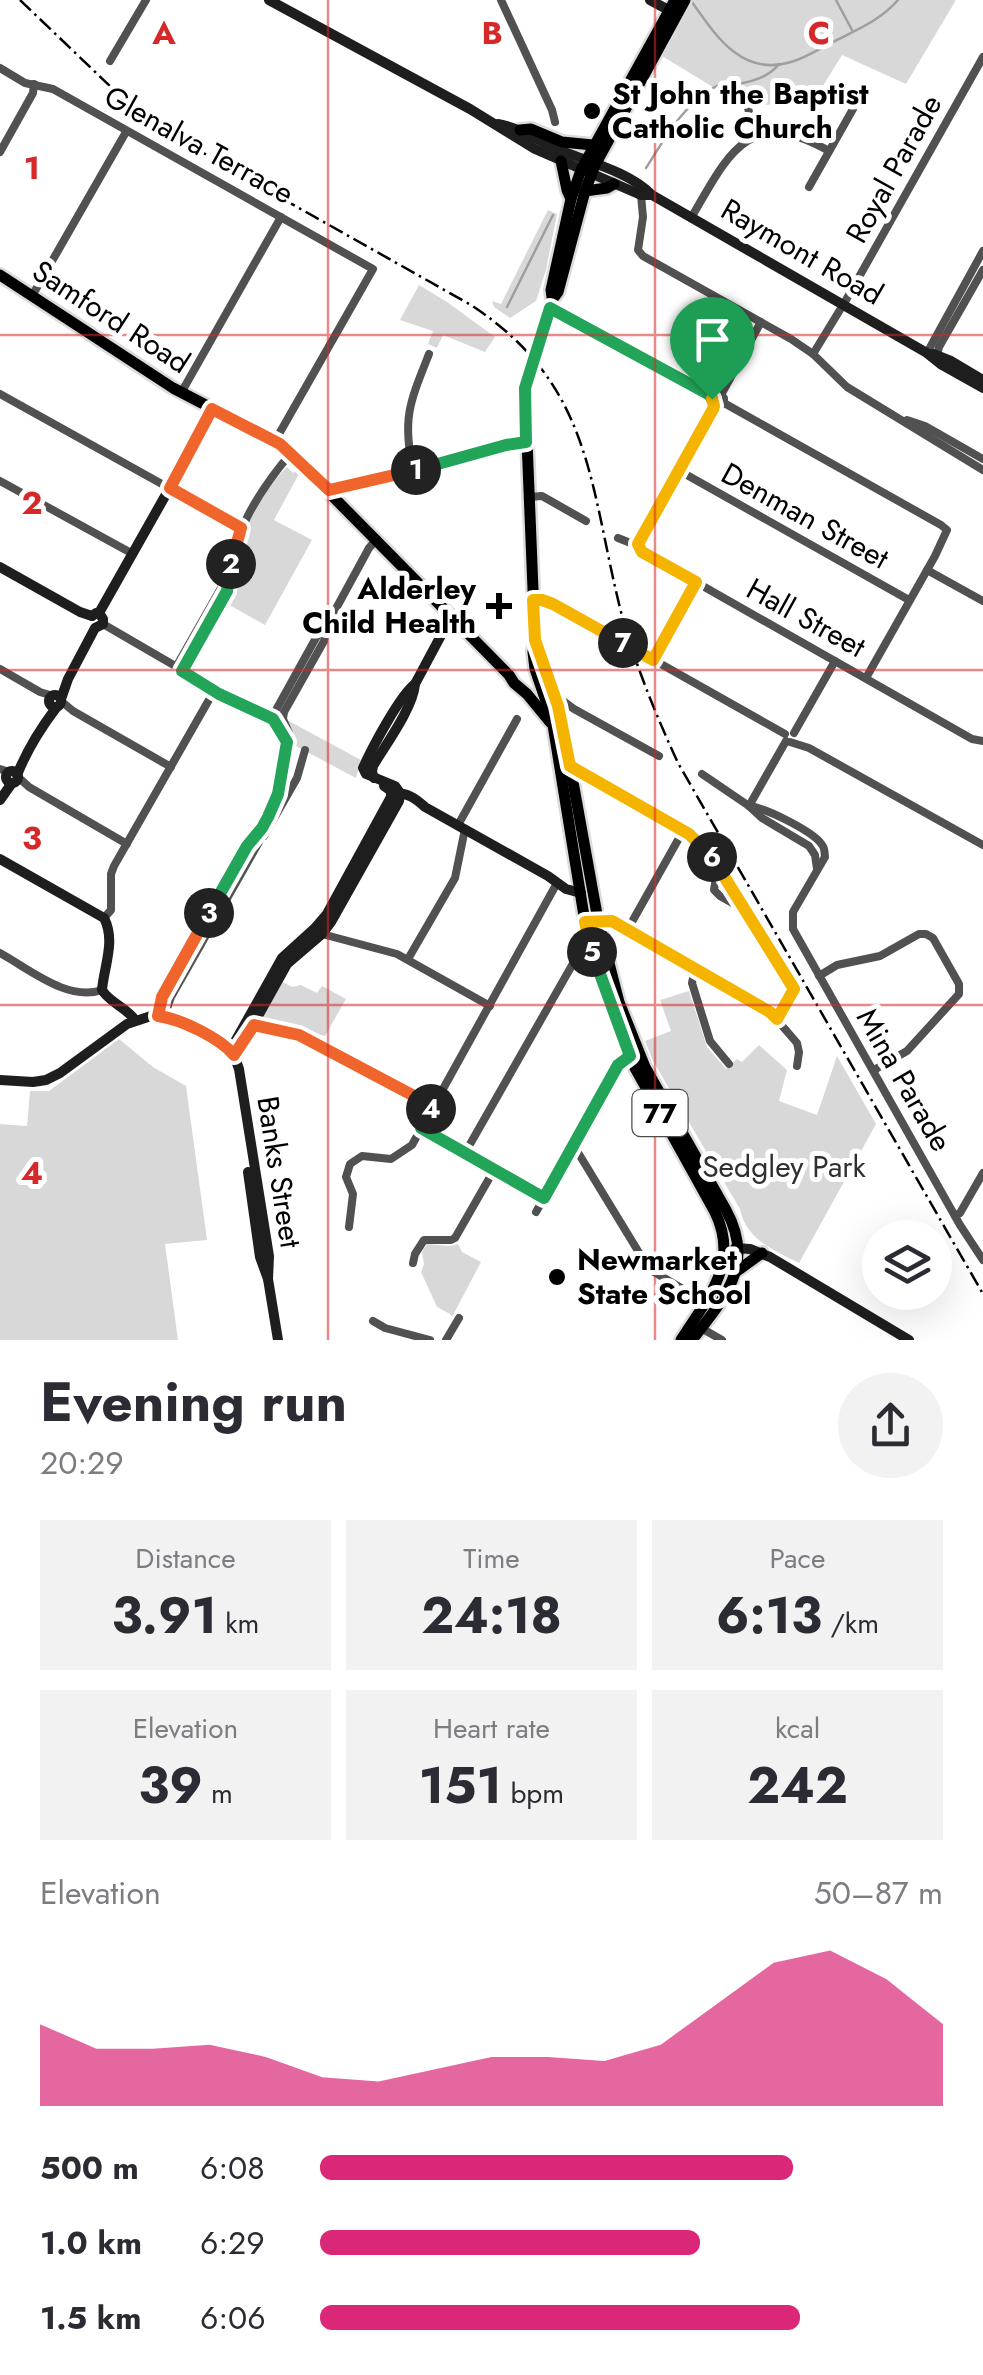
<!DOCTYPE html>
<meta charset="utf-8">
<style>
body{margin:0;font-family:Jost,sans-serif;background:#f2f2f3;color:#2b2b33;height:100vh;display:flex;flex-direction:column;font-size:38px;white-space:nowrap}
*{box-sizing:border-box;margin:0}
p{font-size:32px;color:#7c7c81}
.icon{flex:none;width:55px;height:55px;fill:none;stroke:currentColor;stroke-width:2;stroke-linecap:round;stroke-linejoin:round}
.map{position:relative;height:1340px;overflow:hidden}
.sheet{display:flex;flex-direction:column;background:#fff;flex:1}
.sheet>*{flex:none}
.tools{position:absolute;left:862px;top:1220px;display:grid;gap:20px}
.tools a{display:grid;place-items:center;width:90px;height:90px;border-radius:50%;background:#fff;box-shadow:0 10px 40px #0002;font-size:50px}
.pin{position:absolute;display:grid;place-items:center;width:85px;height:85px;color:#fff;margin:-102px -42px;border-radius:50% 50% 50% 0;rotate:-45deg;box-shadow:0 0 10px #0007}
.pin .icon{rotate:45deg}
.km{position:absolute;width:50px;height:50px;margin:-25px;border-radius:50%;background:#222;color:#fff;font-size:28px;line-height:50px;text-align:center}
.round{display:grid;place-items:center;flex:none;width:105px;height:105px;border-radius:52px;background:#f2f2f3}
.headline{display:flex;align-items:center;justify-content:space-between;height:170px;padding:0 40px}
h1{font-size:55px;font-weight:700;line-height:75px}
.figures{display:grid;grid-template-columns:repeat(3,1fr);gap:15px;height:170px;padding:10px 40px}
.figures div{display:grid;align-content:center;border-radius:0px;background:#f2f2f3;text-align:center}
.figures b{font-size:50px;font-weight:700}
.figures small{font-size:28px;font-weight:400}
.figures p{font-size:28px}
.chart{height:280px;padding:20px 40px}
.chart p{display:flex;justify-content:space-between}
.chart svg{width:100%;height:180px;margin-top:10px;fill:#db2777;opacity:.7}
ul{padding:0 40px;list-style:none;font-size:32px}
li{display:grid;grid-template-columns:160px 120px 1fr;align-items:center;height:75px}
li i{height:25px;border-radius:12px;background:#db2777}
.map>svg:first-child{display:block}
.green{fill:#d8d8d8}
.lines{fill:none;stroke-linecap:round;stroke-linejoin:round}
.stream{stroke:#9f9f9f;stroke-width:2.5}
.primary-casing{stroke:#dbdbdb;stroke-width:16}
.street{stroke:#515151;stroke-width:8}
.secondary{stroke:#1e1e1e;stroke-width:10}
.primary{stroke:#000;stroke-width:11}
.rail{stroke:#000;stroke-width:2.5;stroke-dasharray:15 5 2.5 5;stroke-linecap:butt}
.street-bridge{stroke:#515151;stroke-width:8}
.split-1-casing{stroke:#fff;stroke-width:20}
.split-2-casing{stroke:#fff;stroke-width:20}
.split-3-casing{stroke:#fff;stroke-width:20}
.split-4-casing{stroke:#fff;stroke-width:20}
.split-5-casing{stroke:#fff;stroke-width:20}
.split-6-casing{stroke:#fff;stroke-width:20}
.split-7-casing{stroke:#fff;stroke-width:20}
.split-8-casing{stroke:#fff;stroke-width:20}
.split-1{stroke:#22a559;stroke-width:12}
.split-2{stroke:#f0652b;stroke-width:12}
.split-3{stroke:#22a559;stroke-width:12}
.split-4{stroke:#f0652b;stroke-width:12}
.split-5{stroke:#22a559;stroke-width:12}
.split-6{stroke:#f5b400;stroke-width:12}
.split-7{stroke:#f5b400;stroke-width:12}
.split-8{stroke:#f5b400;stroke-width:12}
.grid{fill:none;stroke:#d62828;stroke-width:2.5;stroke-opacity:0.55}
.poi-dot{fill:#000;stroke:#fff;stroke-width:4}
.labels{text-anchor:middle;stroke-width:10;stroke-linejoin:round;paint-order:stroke}
.shield{fill:#fff;stroke:#4c4c4c;stroke-width:2.5}
.shield-label{font-size:28px;font-weight:bold;fill:#000}
.poi-label{font-size:30px;font-weight:bold;fill:#000;stroke:#fff;text-anchor:start}
.street-label{font-size:30px;fill:#000;stroke:#fff}
.park-label{font-size:30px;fill:#2f2f2f;stroke:#fff}
.grid-label{font-size:32px;text-anchor:middle;font-weight:bold;fill:#d62828;stroke:#fff;stroke-width:10;stroke-linejoin:round;paint-order:stroke}
</style>
<div class="map">
<svg width="983" height="1340" viewBox="0 0 983 1340">
<rect width="100%" height="100%" fill="#fff"/>
<g class="green">
<path d="M672,0H956L906,84L842,55L813,102L744,106L662,56L688,10Z"/>
<path d="M548,210L557,214L546,270L536,301L510,318L494,307L492,301L501,304Z"/>
<path d="M419,285L447,302L495,337L485,352L443,335L437,348L428,344L433,331L400,320Z"/>
<path d="M287,467L293,473L296,470L300,472L274,520L312,540L265,625L226,603C237,585 230,582 234,565C241,529 261,493 287,467Z"/>
<path d="M287,720L361,760L356,778L290,743L292,733Z"/>
<path d="M283,982L292,987L301,985L317,993L322,986L346,999L325,1036L265,1020L263,1017Z"/>
<path d="M689,991L707,1047L726,1069L737,1059L742,1062L759,1045L787,1070L779,1101L817,1115L837,1056L876,1124L799,1263C774,1250 746,1240 740,1209L653,1061L645,1041L671,1031L660,1000Z"/>
<path d="M119,1039L153,1067L186,1086L207,1240L165,1244L178,1340H0V1124L27,1126L30,1091H49Z"/>
<path d="M427,1244L450,1246L458,1244L462,1252L481,1262L452,1317L450,1314L437,1307L421,1272L424,1264L422,1252Z"/>
</g>
<g class="lines">
<g class="stream">
<path d="M836,0L852,30"/>
<path d="M692,2C716,36 742,77 791,62C805,58 819,49 833,42C856,30 881,20 898,0"/>
<path d="M646,168C664,140 683,105 713,88C721,83 727,85 736,84C752,82 769,77 779,64"/>
<path d="M507,307L553,215"/>
</g>
<defs>
<g id="primary">
<path d="M520,130L531,129L562,142L593,145"/>
<path d="M561,161L567,190L571,199"/>
<path d="M585,191L607,188L614,184"/>
<path d="M0,275L173,388L269,438L287,450L509,675L514,683L527,694L550,722"/>
<path d="M552,297L551,290L571,199L581,170L675,0"/>
<path d="M537,643L562,721L598,920L619,1002L645,1067L726,1210C756,1265 725,1297 692,1340"/>
<path d="M737,1271L762,1253"/>
<path d="M681,1340C708,1297 740,1264 715,1212L634,1066L593,955L585,922L552,719L535,669L533,652L535,639L525,391L552,300L558,292L585,191L595,165L685,0"/>
</g>
</defs>
<use href="#primary" class="primary-casing"/>
<g class="street">
<path d="M501,0L552,110L555,122"/>
<path d="M110,61L146,0"/>
<path d="M0,68L25,83L53,89L373,269L275,441"/>
<path d="M743,91L756,136"/>
<path d="M0,152L33,93L34,84"/>
<path d="M809,187L853,109"/>
<path d="M641,195L643,217L638,250L643,256L791,339L813,354L847,387L983,470"/>
<path d="M691,218C728,155 748,105 829,151"/>
<path d="M32,296L126,132"/>
<path d="M550,307L712,397"/>
<path d="M927,353L983,251"/>
<path d="M813,354L846,300L983,57"/>
<path d="M937,356L939,347L983,270"/>
<path d="M181,393L281,217"/>
<path d="M0,394L241,528"/>
<path d="M721,395L761,322"/>
<path d="M724,403L941,525L947,530L935,556L866,678"/>
<path d="M907,420L925,426L983,459"/>
<path d="M413,470C402,418 410,402 429,354"/>
<path d="M678,470L909,600"/>
<path d="M0,481L133,554"/>
<path d="M329,490L526,442"/>
<path d="M528,497L542,496L586,521"/>
<path d="M618,538L638,546L643,552L972,739L983,741"/>
<path d="M638,546L640,538L715,406L712,402V397L716,394L721,395L724,398V403L720,406H715"/>
<path d="M927,570L983,601"/>
<path d="M533,600H542L553,604L621,642"/>
<path d="M103,624L208,685C234,710 271,705 287,742"/>
<path d="M645,655L785,734"/>
<path d="M653,660L696,583"/>
<path d="M176,667L225,581"/>
<path d="M0,669L40,692L53,696"/>
<path d="M182,671L227,591C229,538 258,492 291,453"/>
<path d="M555,695L574,709L659,756"/>
<path d="M61,701L73,711L171,767"/>
<path d="M273,719L276,710L317,636L326,627L369,548L377,539"/>
<path d="M794,733L835,661"/>
<path d="M790,742L809,748L983,845"/>
<path d="M570,766L683,831L700,844L721,870L794,990L777,1019"/>
<path d="M0,769L9,772"/>
<path d="M702,774L749,806L762,818L809,846L815,855L817,869"/>
<path d="M18,777L29,787L127,844"/>
<path d="M749,806C766,808 807,829 819,841C825,848 824,848 825,857L793,912V929L960,1225L983,1260"/>
<path d="M749,806L786,741"/>
<path d="M458,825L517,719"/>
<path d="M264,836L297,778L305,750"/>
<path d="M718,865L714,890L720,896L743,909"/>
<path d="M104,918L111,910V874L114,866L214,691"/>
<path d="M598,920H608L620,925L771,1013L797,1043L799,1052L797,1066"/>
<path d="M628,929L683,831"/>
<path d="M322,934L397,954L490,1006"/>
<path d="M0,953C29,969 68,1002 102,990"/>
<path d="M408,959L455,878L465,829"/>
<path d="M695,968L692,983L710,1041L729,1064"/>
<path d="M819,976L837,965L880,956L919,934H926L933,938L959,984V994L907,1051L874,1070"/>
<path d="M159,1016L163,995L247,846L259,833"/>
<path d="M164,1017L171,997L259,842L279,787L289,733L283,719L284,712L324,641L326,627"/>
<path d="M253,1025L299,1035L350,1060L433,1107"/>
<path d="M421,1128L543,1198"/>
<path d="M574,1146L649,1269L705,1302"/>
<path d="M465,1153L579,953L590,946"/>
<path d="M536,1212L618,1065L629,1056"/>
<path d="M955,1216L960,1213L983,1173"/>
<path d="M349,1227L353,1194L346,1177L350,1164L362,1156L391,1159L412,1145L557,883"/>
<path d="M413,1263L415,1254L424,1240H451L455,1238L494,1170"/>
<path d="M373,1321L385,1328L430,1340"/>
<path d="M701,1328L722,1340"/>
<path d="M446,1340L459,1318"/>
</g>
<g class="secondary">
<path d="M269,0L470,109L535,149L641,195H651"/>
<path d="M650,0L676,14"/>
<path d="M498,124C520,128 537,140 557,149C588,162 628,171 652,195L927,353L942,365L983,388"/>
<path d="M933,354L951,361L983,380"/>
<path d="M0,567L80,612L92,616"/>
<path d="M92,616L96,613H99L199,436L212,409"/>
<circle cx="55" cy="701" r="6"/>
<path d="M61,699L68,679L95,628L103,624V619L99,613"/>
<circle cx="12" cy="777" r="6"/>
<path d="M17,775C27,750 40,729 56,708"/>
<path d="M374,778L372,772L373,766C386,744 413,708 415,684L445,628L453,618"/>
<path d="M394,793C408,793 415,798 425,807L548,876L566,889L581,893"/>
<path d="M0,800L12,783"/>
<path d="M0,859L104,918C116,941 104,966 102,990C110,1003 126,1007 135,1020"/>
<path d="M227,1054L228,1049L236,1040L282,958L315,928L327,914L391,797V791L384,786"/>
<path d="M231,1055L243,1043L287,964L322,934L331,922L399,801L400,793L395,786L366,774L363,768C372,748 400,695 415,684"/>
<path d="M0,1080L33,1082L46,1080L60,1073L127,1024L151,1016L175,1019L220,1042L234,1055L239,1069L269,1256L268,1279"/>
<path d="M248,1172L260,1257L268,1279L278,1340"/>
<path d="M735,1248L750,1249L770,1257L909,1340"/>
</g>
<use href="#primary" class="primary"/>
<path class="rail" d="M20,0L113,89L174,135L228,168L471,305C593,385 589,485 621,612C635,664 655,713 678,763L983,1294"/>
<path class="street-bridge" d="M621,642L645,655"/>
</g>
<g class="lines">
<defs>
<path id="split-1" d="M416,470L506,445L526,442L525,388L550,308L710,395L712,399"/>
<path id="split-2" d="M231,564L241,528L170,488L212,409L280,444L329,490L416,470"/>
<path id="split-3" d="M209,913L247,846L262,828L268,817L278,794L287,742L273,719L219,694L182,671L227,591L231,564"/>
<path id="split-4" d="M209,913L162,997L158,1016C181,1019 220,1038 234,1055L254,1025L299,1035L433,1106L431,1109"/>
<path id="split-5" d="M431,1109L421,1128L544,1198L618,1065L630,1056L592,952"/>
<path id="split-6" d="M592,952L585,922L612,921L770,1012L777,1019L794,989L712,857"/>
<path id="split-7" d="M623,643L553,604L542,600H533L535,640L558,706L570,766L689,834L712,857"/>
<path id="split-8" d="M623,643L653,660L696,582L642,552L638,544L713,409L714,406L712,399"/>
</defs>
<use href="#split-1" class="split-1-casing"/>
<use href="#split-2" class="split-2-casing"/>
<use href="#split-3" class="split-3-casing"/>
<use href="#split-4" class="split-4-casing"/>
<use href="#split-5" class="split-5-casing"/>
<use href="#split-6" class="split-6-casing"/>
<use href="#split-7" class="split-7-casing"/>
<use href="#split-8" class="split-8-casing"/>
<use href="#split-1" class="split-1"/>
<use href="#split-2" class="split-2"/>
<use href="#split-3" class="split-3"/>
<use href="#split-4" class="split-4"/>
<use href="#split-5" class="split-5"/>
<use href="#split-6" class="split-6"/>
<use href="#split-7" class="split-7"/>
<use href="#split-8" class="split-8"/>
</g>
<path class="grid" d="M328,0V1340M655,0V1340M0,335H983M0,670H983M0,1005H983"/>
<g class="poi-dot">
<circle cx="592" cy="111" r="10"/>
<path d="M494 591h10v10h10v10h-10v10h-10v-10h-10v-10h10z"/>
<circle cx="557" cy="1277" r="10"/>
</g>
<g class="labels">
<rect class="shield" x="632.5" y="1090" width="55" height="46" rx="8"/>
<g class="shield-label">
<text x="660" y="1123">77</text>
</g>
<g class="poi-label">
<text x="612" y="104">St John the Baptist<tspan x="612" dy="34">Catholic Church</tspan></text>
<text x="476" y="599" text-anchor="end">Alderley<tspan x="476" dy="34">Child Health</tspan></text>
<text x="577" y="1270">Newmarket<tspan x="577" dy="34">State School</tspan></text>
</g>
<g class="street-label">
<text transform="translate(199 145) rotate(29)" y="10">Glenalva Terrace</text>
<text transform="translate(894 169) rotate(-61)" y="10">Royal Parade</text>
<text transform="translate(802 252) rotate(30)" y="10">Raymont Road</text>
<text transform="translate(111 317) rotate(33)" y="10">Samford Road</text>
<text transform="translate(805 516) rotate(29)" y="10">Denman Street</text>
<text transform="translate(806 618) rotate(29)" y="10">Hall Street</text>
<text transform="translate(904 1080) rotate(60)" y="10">Mina Parade</text>
<text transform="translate(279 1172) rotate(81)" y="10">Banks Street</text>
</g>
<g class="park-label">
<text x="784" y="1177">Sedgley Park</text>
</g>
</g>
<g class="grid-label">
<text x="164" y="44">A</text>
<text x="492" y="44">B</text>
<text x="819" y="44">C</text>
<text x="32" y="179">1</text>
<text x="32" y="514">2</text>
<text x="32" y="849">3</text>
<text x="32" y="1184">4</text>
</g>
</svg>
<div class="tools">
<a><svg class="icon" aria-label="layers" viewBox="0 0 24 24"><path d="M12 4l9 5-9 5-9-5zM3 14l9 5 9-5"/></svg></a>
</div>
<div class="pin" style="left:712px;top:399px;background:#1e9e55"><svg class="icon" aria-label="arrive" viewBox="0 0 24 24"><path d="M6 21V4h12l-3 4 3 4H6"/></svg></div>
<b class="km" style="left:416px;top:470px">1</b>
<b class="km" style="left:231px;top:564px">2</b>
<b class="km" style="left:209px;top:913px">3</b>
<b class="km" style="left:431px;top:1109px">4</b>
<b class="km" style="left:592px;top:952px">5</b>
<b class="km" style="left:712px;top:857px">6</b>
<b class="km" style="left:623px;top:643px">7</b>
</div>
<section class="sheet">
<div class="headline"><div><h1>Evening run</h1><p>20:29</p></div><a class="round"><svg class="icon" aria-label="share" viewBox="0 0 24 24"><path d="M12 15V3M7 8l5-5 5 5M5 13v7h14v-7"/></svg></a></div>
<div class="figures">
<div><p>Distance</p><b>3.91<small> km</small></b></div>
<div><p>Time</p><b>24:18</b></div>
<div><p>Pace</p><b>6:13<small> /km</small></b></div>
</div>
<div class="figures">
<div><p>Elevation</p><b>39<small> m</small></b></div>
<div><p>Heart rate</p><b>151<small> bpm</small></b></div>
<div><p>kcal</p><b>242</b></div>
</div>
<div class="chart"><p><span>Elevation</span>50–87 m</p>
<svg viewBox="0 0 160 44" preserveAspectRatio="none"><path d="M0 44V24L10 30L20 30L30 29L40 32L50 37L60 38L70 35L80 32L90 32L100 33L110 29L120 19L130 9L140 6L150 13L160 24V44z"/></svg>
</div>
<ul>
<li><b>500 m</b>6:08<i style="width:76%"></i></li>
<li><b>1.0 km</b>6:29<i style="width:61%"></i></li>
<li><b>1.5 km</b>6:06<i style="width:77%"></i></li>
</ul>
</section>
